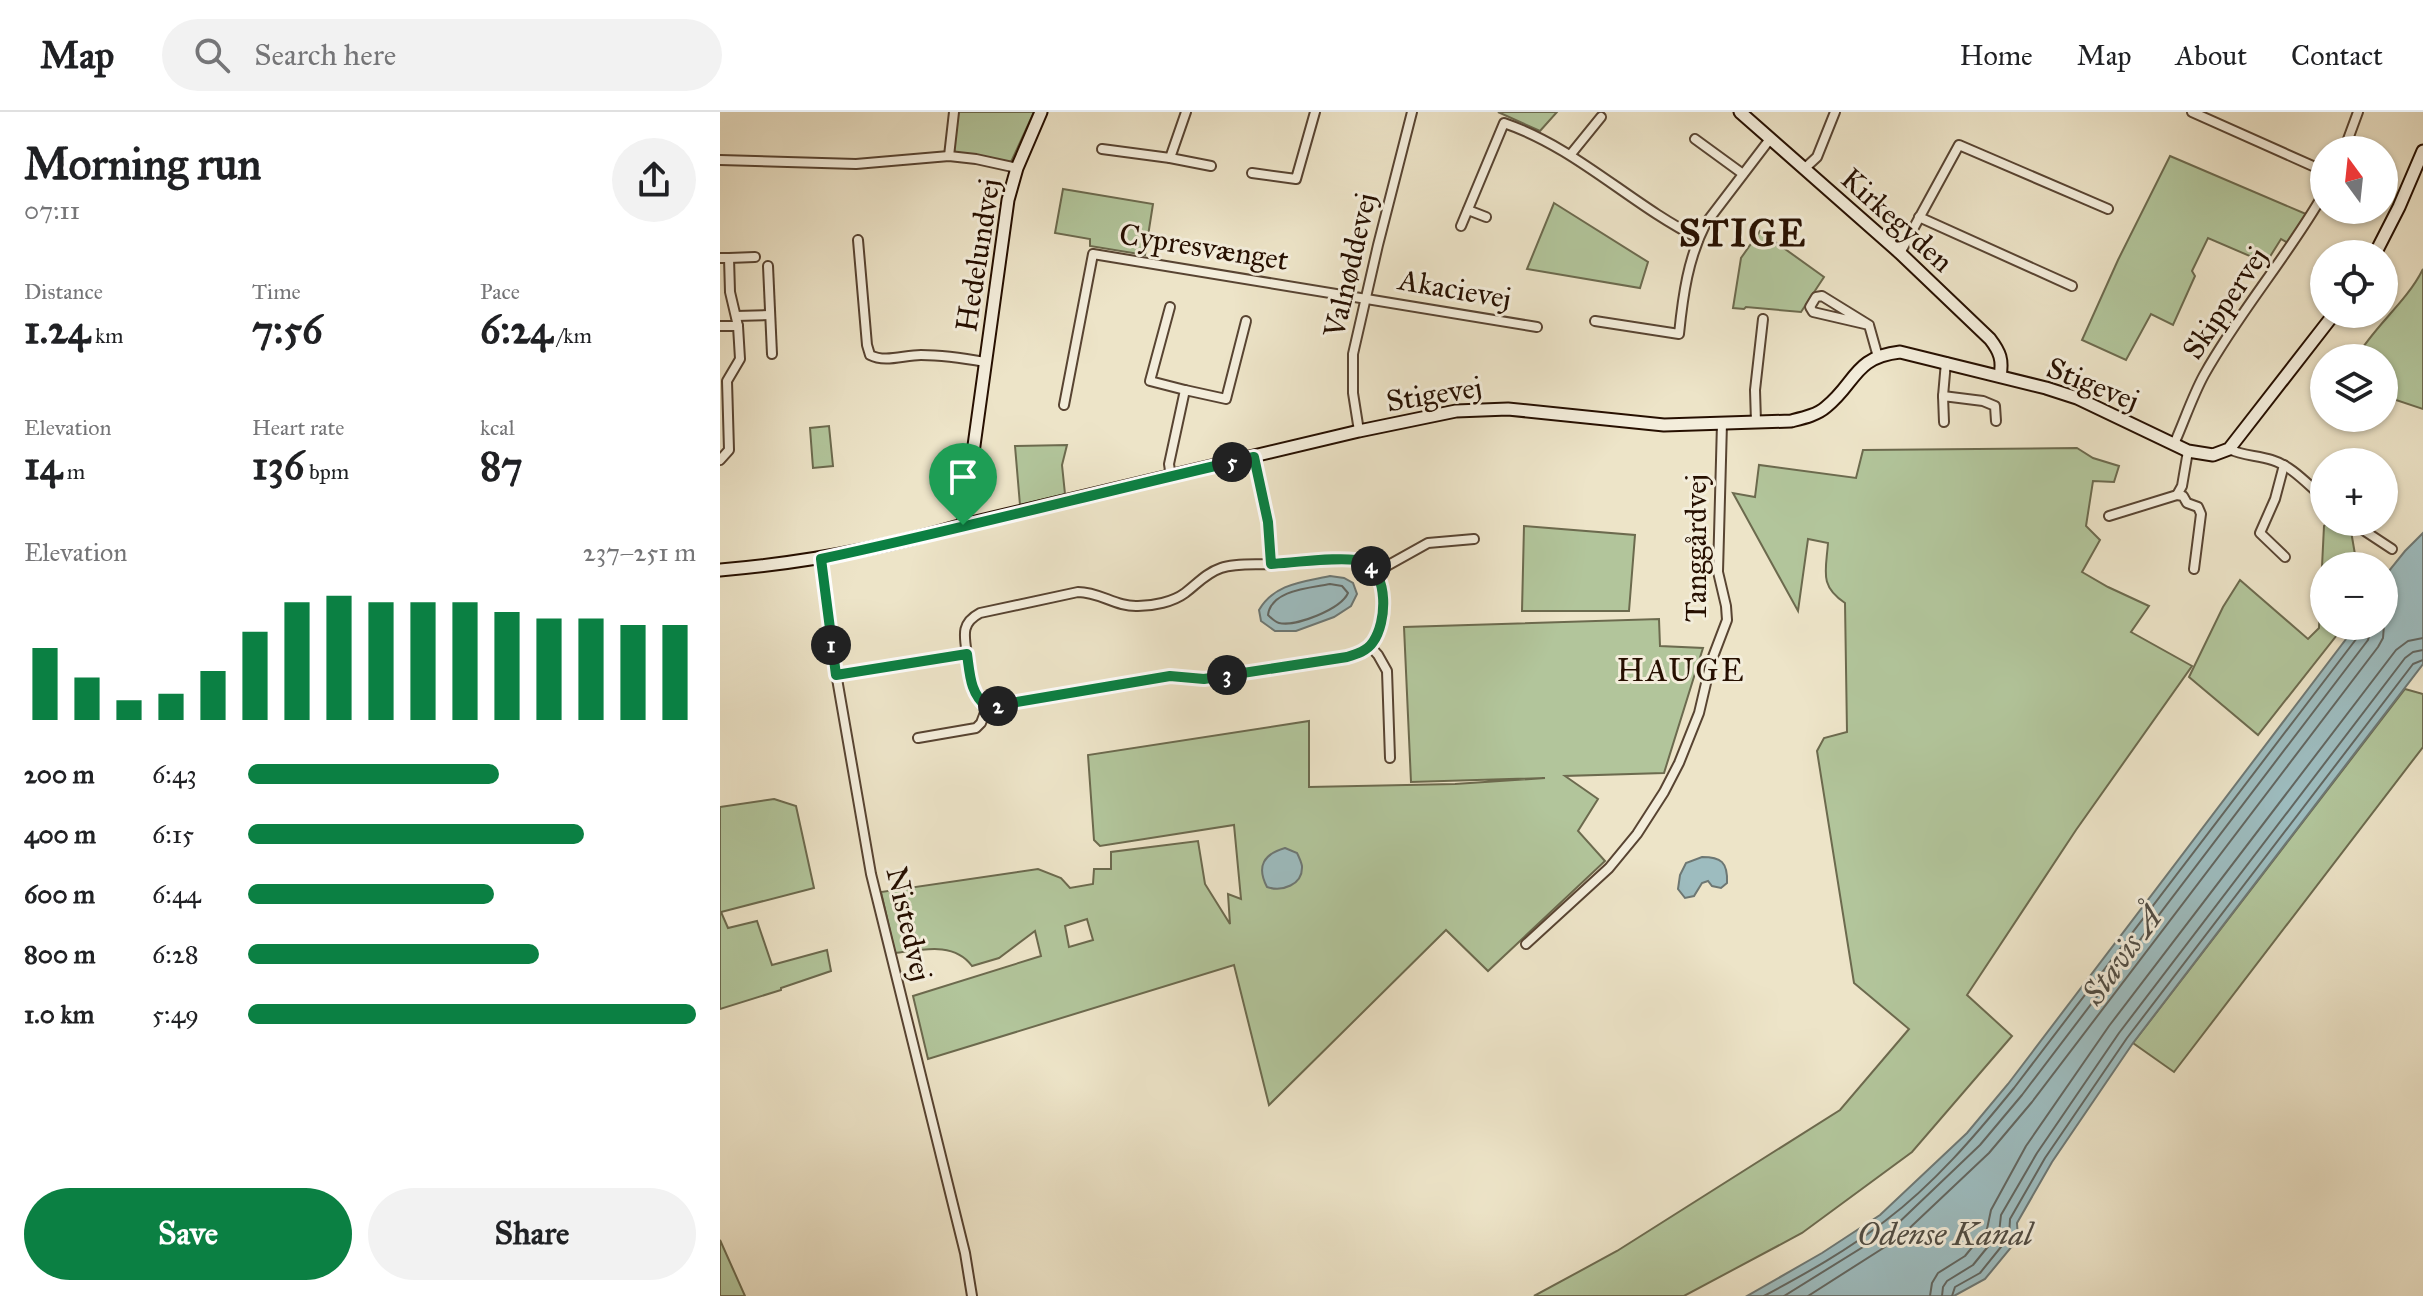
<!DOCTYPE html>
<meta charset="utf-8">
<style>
body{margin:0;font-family:"IM FELL Great Primer",serif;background:#f2f2f2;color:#202124;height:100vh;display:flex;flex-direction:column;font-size:30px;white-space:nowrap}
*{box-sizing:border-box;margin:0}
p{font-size:26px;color:#757577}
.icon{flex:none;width:44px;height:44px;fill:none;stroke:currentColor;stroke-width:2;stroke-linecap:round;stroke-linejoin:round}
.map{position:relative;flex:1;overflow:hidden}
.details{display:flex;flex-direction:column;background:#fff;width:720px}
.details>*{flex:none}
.needle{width:52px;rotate:345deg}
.fabs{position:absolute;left:1590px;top:24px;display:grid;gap:16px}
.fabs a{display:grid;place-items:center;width:88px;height:88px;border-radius:50%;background:#fff;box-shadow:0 2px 6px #0004;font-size:40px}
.pin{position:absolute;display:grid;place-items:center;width:68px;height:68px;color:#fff;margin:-82px -34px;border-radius:50% 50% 50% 0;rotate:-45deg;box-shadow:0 0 8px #0007}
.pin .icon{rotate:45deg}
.km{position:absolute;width:40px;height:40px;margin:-20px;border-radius:50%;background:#222;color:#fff;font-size:22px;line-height:40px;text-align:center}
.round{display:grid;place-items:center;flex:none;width:84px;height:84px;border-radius:42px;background:#f2f2f2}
.head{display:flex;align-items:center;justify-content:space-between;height:136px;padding:0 24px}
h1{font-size:44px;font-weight:800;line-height:60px}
.stats{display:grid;grid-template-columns:repeat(3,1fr);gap:12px;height:136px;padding:8px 24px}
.stats div{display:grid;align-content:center}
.stats b{font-size:40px;font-weight:800}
.stats small{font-size:22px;font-weight:400}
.stats p{font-size:22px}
.chart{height:224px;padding:16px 24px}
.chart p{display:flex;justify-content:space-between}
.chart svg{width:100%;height:144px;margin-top:8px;stroke:#0b8043;stroke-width:6}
.action{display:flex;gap:16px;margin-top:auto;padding:16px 24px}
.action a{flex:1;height:92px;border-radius:48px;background:#0b8043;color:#fff;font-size:32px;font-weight:800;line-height:92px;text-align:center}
.action a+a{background:#f2f2f2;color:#202124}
ul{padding:0 24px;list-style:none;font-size:26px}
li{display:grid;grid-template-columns:128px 96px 1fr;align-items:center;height:60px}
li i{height:20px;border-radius:10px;background:#0b8043}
header{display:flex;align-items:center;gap:48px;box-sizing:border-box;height:112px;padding:0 40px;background:#fff;border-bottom:2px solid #e0e0e0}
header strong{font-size:38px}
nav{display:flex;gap:44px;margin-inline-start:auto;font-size:28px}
.search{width:560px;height:72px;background:#f2f2f2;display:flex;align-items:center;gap:20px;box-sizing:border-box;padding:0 28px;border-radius:44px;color:#757577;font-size:30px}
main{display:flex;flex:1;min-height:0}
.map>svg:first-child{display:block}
.green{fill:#b2c59b;stroke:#6c6a4e;stroke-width:2;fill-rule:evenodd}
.water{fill:#9dbcbf;stroke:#6d7773;stroke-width:2}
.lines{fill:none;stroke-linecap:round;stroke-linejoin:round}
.shore{stroke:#626660;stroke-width:2}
.street-casing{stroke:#584432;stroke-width:12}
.secondary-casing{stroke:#260f00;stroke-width:15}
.street{stroke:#f3eddb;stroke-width:8}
.secondary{stroke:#f3eddb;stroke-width:11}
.route-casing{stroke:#fff;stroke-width:16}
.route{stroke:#0b8043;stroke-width:10}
.labels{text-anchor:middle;stroke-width:6;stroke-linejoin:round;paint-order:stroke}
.street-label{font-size:30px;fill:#260f00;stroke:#f3eddb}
.neighbourhood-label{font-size:32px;letter-spacing:2px;fill:#260f00;stroke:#f3eddb}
.water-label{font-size:32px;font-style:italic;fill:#504c43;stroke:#f3eddb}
.district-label{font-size:38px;font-weight:bold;letter-spacing:2px;fill:#260f00;stroke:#f3eddb}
</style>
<header>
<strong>Map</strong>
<div class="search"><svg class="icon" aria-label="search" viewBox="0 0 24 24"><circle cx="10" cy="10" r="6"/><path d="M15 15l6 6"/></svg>Search here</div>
<nav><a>Home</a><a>Map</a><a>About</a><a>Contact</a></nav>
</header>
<main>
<section class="details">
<div class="head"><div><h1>Morning run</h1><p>07:11</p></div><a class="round"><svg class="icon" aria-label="share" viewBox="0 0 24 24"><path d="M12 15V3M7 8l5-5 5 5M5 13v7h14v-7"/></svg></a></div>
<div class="stats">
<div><p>Distance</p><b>1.24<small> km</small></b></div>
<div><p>Time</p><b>7:56</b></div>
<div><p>Pace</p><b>6:24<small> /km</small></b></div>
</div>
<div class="stats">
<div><p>Elevation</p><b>14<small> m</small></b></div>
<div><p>Heart rate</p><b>136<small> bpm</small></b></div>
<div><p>kcal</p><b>87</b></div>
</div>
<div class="chart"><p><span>Elevation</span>237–251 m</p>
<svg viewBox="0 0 160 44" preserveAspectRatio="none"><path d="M5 44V22M15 44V31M25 44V38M35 44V36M45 44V29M55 44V17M65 44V8M75 44V6M85 44V8M95 44V8M105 44V8M115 44V11M125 44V13M135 44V13M145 44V15M155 44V15"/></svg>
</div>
<ul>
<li><b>200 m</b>6:43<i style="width:56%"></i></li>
<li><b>400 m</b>6:15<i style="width:75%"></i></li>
<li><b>600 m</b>6:44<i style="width:55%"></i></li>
<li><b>800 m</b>6:28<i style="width:65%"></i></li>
<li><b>1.0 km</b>5:49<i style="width:100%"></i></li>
</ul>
<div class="action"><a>Save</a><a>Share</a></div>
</section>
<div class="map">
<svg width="1703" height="1184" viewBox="0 0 1703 1184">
<rect width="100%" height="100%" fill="#ede4c8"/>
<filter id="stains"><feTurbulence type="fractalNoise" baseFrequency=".0025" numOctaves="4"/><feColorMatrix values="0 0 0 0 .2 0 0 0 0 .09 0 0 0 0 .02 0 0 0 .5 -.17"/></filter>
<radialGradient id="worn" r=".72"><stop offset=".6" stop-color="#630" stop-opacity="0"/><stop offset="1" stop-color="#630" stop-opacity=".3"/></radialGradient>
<g class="green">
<path d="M237,0H314L291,50L235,40L233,36Z"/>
<path d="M778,0H837L820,19Z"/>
<path d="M1450,44L1586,102L1568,131L1561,127L1546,151L1488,126L1472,159L1475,164L1453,213L1431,202L1406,248L1362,228L1398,148Z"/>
<path d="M343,77L433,92L425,143L370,134V127L335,121Z"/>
<path d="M834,91L928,150L920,176L807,157Z"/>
<path d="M1040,119L1104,165L1081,200L1026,195L1024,197L1013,196L1021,146Z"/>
<path d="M1703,157V297L1664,284V246H1636C1655,213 1686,191 1703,157Z"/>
<path d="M109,314L113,354L93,356L90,316Z"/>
<path d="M347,333L342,353L345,382L300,393L295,334Z"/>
<path d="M1357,336L1373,346L1399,354L1394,370L1373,369L1366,414L1380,428L1362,460L1388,475L1429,494L1411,520L1472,554L1356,718L1247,883L1292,924L1192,1040L1082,1121L964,1184H814L897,1139L1120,998L1189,917L1134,871L1097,639L1104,626L1127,620L1125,491C1099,474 1106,459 1108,431L1088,427L1078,499L1013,381L1035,385L1039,353L1136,366L1143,338Z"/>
<path d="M1609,410H1623L1631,419L1637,454H1604V514H1624L1538,623L1469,565L1503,495L1520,468L1588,527L1599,516L1604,414Z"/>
<path d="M804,414L915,423L909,499H802Z"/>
<path d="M939,507L940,534L983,536L944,661L845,664L878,687L858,719L885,749L768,859L726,818L549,993L514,853L208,947L193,884L321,844L315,819L279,846L252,854C234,829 201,838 175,841L161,780L318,757L341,766L350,776L373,772L374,757H391V740L478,729L485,772L510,812L508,782L521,787L514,713L380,734L374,728L368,643L589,609V675L735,672L825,666L691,670L684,515ZM367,807L373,828L349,835L345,814Z"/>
<path d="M1685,577L1703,582V635L1454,960L1413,931Z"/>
<path d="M54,687L76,694L94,776L1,800L8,816L37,809L52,853L107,838L111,859L61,876V878L0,897V695Z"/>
<path d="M0,1128L25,1184H0Z"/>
</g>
<g class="water">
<path d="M1703,421V552L1413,931L1332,1050L1297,1111L1298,1127L1265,1167L1234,1184H1027L1102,1141L1160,1103L1247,1021L1288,972L1636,514H1664V465L1685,439Z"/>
<path d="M610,464L624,466L633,471L637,482L631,494L614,505L576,519H555L541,509L539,498C554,472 582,470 610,464Z"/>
<path d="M565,736L577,741C579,745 581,749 582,754C583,773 562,780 547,775C536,754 544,742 565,736Z"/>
<path d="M982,745C1001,745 1008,750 1007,771L1001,776L992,774L988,769L982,771L974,784L965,786L958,777L960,763L966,751Z"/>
</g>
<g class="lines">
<g class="shore">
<path d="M610,472L622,474L628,481C621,497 576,515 559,511C555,510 551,506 548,503C551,478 590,476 610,472Z"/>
<path d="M1044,1184C1085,1162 1128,1138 1165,1109C1214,1072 1255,1024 1294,976L1640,522L1642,514"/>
<path d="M1064,1184L1172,1117L1260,1033L1302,983L1648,528L1652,514"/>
<path d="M1088,1184L1179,1126L1269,1041L1312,990L1658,535L1663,526L1664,513"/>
<path d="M1210,1184L1212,1171L1218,1161L1245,1144L1267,1117L1271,1098L1306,1034L1389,914L1676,538L1688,529L1703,526"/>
<path d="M1222,1184L1223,1175L1227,1169L1253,1153L1279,1121L1281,1103L1317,1041L1399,921L1685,546L1693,540L1703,538"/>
<path d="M1232,1184L1235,1175L1260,1161L1289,1125L1290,1107L1325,1046L1407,926L1693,552L1703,548"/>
</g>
<defs>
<g id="street">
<path d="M466,0L450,46L491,54"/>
<path d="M1472,0L1604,59"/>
<path d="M975,27L1023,62"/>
<path d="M382,37L450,46"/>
<path d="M1624,38L1638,0"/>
<path d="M851,42L881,5"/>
<path d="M229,44L234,0"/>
<path d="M0,48L136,52L229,44L256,47L297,56"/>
<path d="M1084,57L1097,45L1115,0"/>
<path d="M532,61L576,67L595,0"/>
<path d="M748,98L766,105"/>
<path d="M1199,105L1352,174"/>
<path d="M741,114L784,11C857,36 910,92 978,126"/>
<path d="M138,128L147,233L150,243C165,251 184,243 201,243C222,243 243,246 265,250"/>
<path d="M1180,141L1239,33L1388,97"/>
<path d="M0,146H9L10,180L18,214"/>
<path d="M9,146L35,145"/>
<path d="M48,154L52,242"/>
<path d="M450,195L430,269L465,278"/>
<path d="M16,204L50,203"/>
<path d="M875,209L959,222C963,183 968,146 986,111L1050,27"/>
<path d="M1149,213L1093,200L1090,195L1096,185L1102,184L1149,213L1158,245"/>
<path d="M0,214H18L20,247L7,269L9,338L0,348"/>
<path d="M1223,284L1226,250"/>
<path d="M344,293L373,142L817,215"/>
<path d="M1036,310L1035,278L1043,207"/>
<path d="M1224,310L1223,284L1263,289L1275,294L1276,309"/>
<path d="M639,319L633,281V242L658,133L692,0"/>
<path d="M1454,332C1464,310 1472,285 1484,263C1519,200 1568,144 1604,81"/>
<path d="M1509,337C1523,344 1537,343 1552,348C1572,354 1588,373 1604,386"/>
<path d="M1564,353L1555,387L1540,421L1565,445"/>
<path d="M451,365L449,352L465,278L506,287L526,209"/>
<path d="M1457,383L1463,384L1467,391L1478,395L1481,402L1474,457"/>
<path d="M1389,404L1457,383L1462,374L1468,339"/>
<path d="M1631,410L1672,437"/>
<path d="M101,447L112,538L151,762L245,1141L252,1184"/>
<path d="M656,460L708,431L754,427"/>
<path d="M650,534L658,543L667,559L670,646"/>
<path d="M247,542C250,563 250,581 267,595L450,564L484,567L627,545C637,542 647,539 653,530C667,510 669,462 644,450C630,443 571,451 551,452"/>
<path d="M116,563L247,542C244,523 241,511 260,501L358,480C380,480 396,495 418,494C433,494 453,490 465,481C477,472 486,461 501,456C516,451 535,453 551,452L548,410L534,345"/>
<path d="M198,626L256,616L261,611L267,595"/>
<path d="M806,832L889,756L917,722L944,680L959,651L979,601L991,550L1007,508L1006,494L998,460L1002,311"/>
</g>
<g id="secondary">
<path d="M1020,0L1180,141L1270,227C1280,240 1283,248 1280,264"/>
<path d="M1655,142L1679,95L1703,39"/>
<path d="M243,413L288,88L297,56L321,0"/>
<path d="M0,458C83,451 164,436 243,413L639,319L736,299L788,297L944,313L1071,309C1083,306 1097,303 1106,295C1136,271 1134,245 1180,240L1326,276L1357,286L1468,339L1493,343L1509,337L1614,202"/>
</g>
</defs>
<use href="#street" class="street-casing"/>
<use href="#secondary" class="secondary-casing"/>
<use href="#street" class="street"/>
<use href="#secondary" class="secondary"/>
</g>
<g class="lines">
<defs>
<path id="route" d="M534,345L548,410L551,452C571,451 629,443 644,450C669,462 667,510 653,530C647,539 637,542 627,545L484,567L450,564L267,595C250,581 250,563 247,542L116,563L101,447C246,416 389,378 534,345Z"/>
</defs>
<use href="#route" class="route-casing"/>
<use href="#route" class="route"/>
</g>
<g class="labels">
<g class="street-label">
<text transform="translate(1177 108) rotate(42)" y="10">Kirkegyden</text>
<text transform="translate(484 135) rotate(9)" y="10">Cypresvænget</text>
<text transform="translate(258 143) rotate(-81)" y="10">Hedelundvej</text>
<text transform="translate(630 153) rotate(-77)" y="10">Valnøddevej</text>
<text transform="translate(735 177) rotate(10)" y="10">Akacievej</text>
<text transform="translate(1505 191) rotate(-56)" y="10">Skippervej</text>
<text transform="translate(1373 272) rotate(22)" y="10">Stigevej</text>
<text transform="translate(714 282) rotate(-9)" y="10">Stigevej</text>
<text transform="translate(976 436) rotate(-90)" y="10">Tanggårdvej</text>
<text transform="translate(189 812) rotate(77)" y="10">Nistedvej</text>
</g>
<g class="neighbourhood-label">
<text x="961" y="569">HAUGE</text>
</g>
<g class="water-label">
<text transform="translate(1402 843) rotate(-54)" y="11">Stavis Å</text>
<text x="1225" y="1133">Odense Kanal</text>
</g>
<g class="district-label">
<text x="1023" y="134">STIGE</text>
</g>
</g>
<rect width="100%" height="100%" filter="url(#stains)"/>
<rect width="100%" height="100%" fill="url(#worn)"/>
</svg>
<div class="fabs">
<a><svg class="needle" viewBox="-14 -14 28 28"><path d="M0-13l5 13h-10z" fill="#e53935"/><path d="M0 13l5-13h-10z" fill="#757577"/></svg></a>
<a><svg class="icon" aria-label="locate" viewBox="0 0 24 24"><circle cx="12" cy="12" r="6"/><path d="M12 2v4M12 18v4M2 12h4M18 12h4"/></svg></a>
<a><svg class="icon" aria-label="layers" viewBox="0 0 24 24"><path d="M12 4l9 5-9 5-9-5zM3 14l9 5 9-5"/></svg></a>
<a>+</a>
<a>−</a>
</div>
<div class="pin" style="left:243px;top:413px;background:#1e9e55"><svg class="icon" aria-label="arrive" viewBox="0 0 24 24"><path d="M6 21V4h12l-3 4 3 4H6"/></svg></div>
<b class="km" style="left:111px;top:533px">1</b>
<b class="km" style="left:278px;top:594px">2</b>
<b class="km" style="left:507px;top:563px">3</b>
<b class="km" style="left:651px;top:454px">4</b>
<b class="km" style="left:512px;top:350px">5</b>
</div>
</main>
